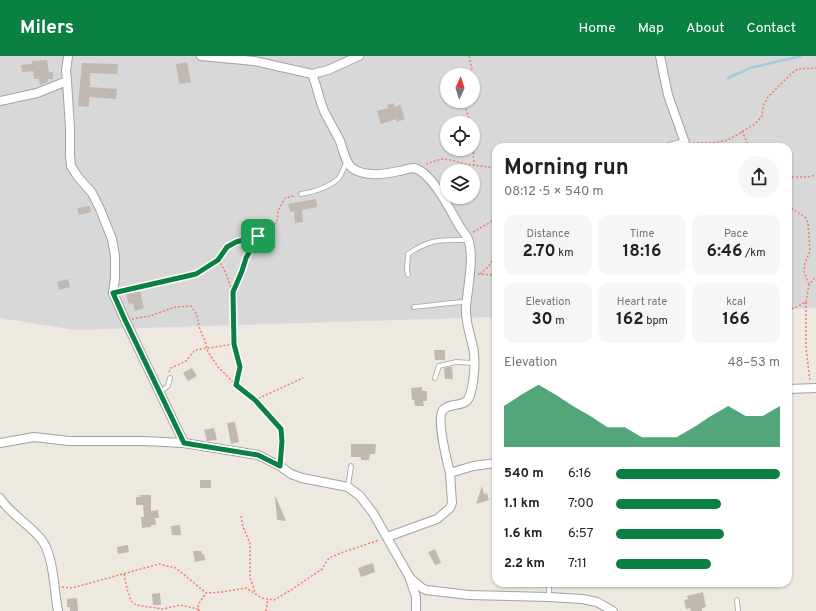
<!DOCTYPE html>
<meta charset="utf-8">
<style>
body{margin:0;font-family:Overpass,sans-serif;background:#f6f6f6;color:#222;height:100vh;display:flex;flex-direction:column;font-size:15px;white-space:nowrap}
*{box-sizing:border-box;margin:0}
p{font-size:13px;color:#767676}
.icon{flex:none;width:22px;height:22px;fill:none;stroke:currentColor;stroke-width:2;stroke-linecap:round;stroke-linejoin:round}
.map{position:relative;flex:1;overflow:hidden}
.sheet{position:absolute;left:492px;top:87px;width:300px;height:444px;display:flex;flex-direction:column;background:#fff;border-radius:12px;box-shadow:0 1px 3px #0004}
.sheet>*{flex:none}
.needle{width:26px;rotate:4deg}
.controls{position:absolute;left:440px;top:12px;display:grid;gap:8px}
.controls a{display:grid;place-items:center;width:40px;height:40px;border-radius:50%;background:#fff;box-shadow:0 1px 3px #0004;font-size:20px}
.pin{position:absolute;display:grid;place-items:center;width:34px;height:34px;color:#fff;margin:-17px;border-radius:8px;box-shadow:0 2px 6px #0006}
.round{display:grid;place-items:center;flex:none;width:42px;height:42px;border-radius:21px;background:#f6f6f6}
.head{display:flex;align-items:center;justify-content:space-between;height:68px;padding:0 12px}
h1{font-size:22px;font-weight:700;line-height:30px}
.figures{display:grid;grid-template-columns:repeat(3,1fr);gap:6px;height:68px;padding:4px 12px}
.figures div{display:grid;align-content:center;border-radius:10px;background:#f6f6f6;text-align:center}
.figures b{font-size:17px;font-weight:700}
.figures small{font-size:11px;font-weight:400}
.figures p{font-size:11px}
.chart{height:112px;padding:8px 12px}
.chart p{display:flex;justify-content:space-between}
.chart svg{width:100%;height:72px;margin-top:4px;fill:#0b8043;opacity:.7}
ul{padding:0 12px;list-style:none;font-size:13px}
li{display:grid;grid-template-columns:64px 48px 1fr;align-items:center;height:30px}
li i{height:10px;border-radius:5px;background:#0b8043}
header{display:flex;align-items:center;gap:24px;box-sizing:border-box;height:56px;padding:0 20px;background:#0b8043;color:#fff}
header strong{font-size:19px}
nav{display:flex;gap:22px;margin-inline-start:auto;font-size:14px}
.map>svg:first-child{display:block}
.residential{fill:#d9d8d8;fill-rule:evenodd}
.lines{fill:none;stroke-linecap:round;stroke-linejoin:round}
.stream{stroke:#a2ccda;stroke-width:2.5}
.building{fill:#c1b8b1}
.service-casing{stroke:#a2a2a2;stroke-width:5.5}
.minor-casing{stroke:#a2a2a2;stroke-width:10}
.path{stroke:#f67a69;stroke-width:1.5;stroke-dasharray:2 2;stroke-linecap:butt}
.service{stroke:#fff;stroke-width:4}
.minor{stroke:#fff;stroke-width:8}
.route-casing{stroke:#fff;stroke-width:8}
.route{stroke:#0b8043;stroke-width:5}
</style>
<header>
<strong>Milers</strong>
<nav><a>Home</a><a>Map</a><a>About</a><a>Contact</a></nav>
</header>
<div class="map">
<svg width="816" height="555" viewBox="0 0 816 555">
<rect width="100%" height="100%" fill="#ede9e1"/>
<path class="residential" d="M0,0H816V252L788,253V91H496V261L75,274L0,262ZM447,19H473V45H447ZM447,67H473V93H447ZM447,115H473V141H447Z"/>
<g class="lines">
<path class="stream" d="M728,22L750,12L801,0"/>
</g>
<g class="building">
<path d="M47,4L49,16H53V23H48V26L40,29L39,23H34L33,15L22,16L21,9L32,8V5Z"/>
<path d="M187,6L191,26L179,28L176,8Z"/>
<path d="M82,7L118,8L117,18L90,17V31L117,33L116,43L89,41V51L78,50Z"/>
<path d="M393,47L395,51L400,49L405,63L397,66L396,63L381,68L377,55L388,52L387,49Z"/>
<path d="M316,143L317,151L302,154L303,166L295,167L294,155L290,156L288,148Z"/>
<path d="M90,150L91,156L79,159L77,152Z"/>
<path d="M68,223L70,231L59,234L57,226Z"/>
<path d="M140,235L144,252L135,255L133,247L129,248L126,238Z"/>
<path d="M434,294H445V304H435Z"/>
<path d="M450,311H452L453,323H445L444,312Z"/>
<path d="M192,312L197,320L188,325L183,317Z"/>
<path d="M422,331V335H427V345H423L424,350H415L414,344H412L411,332Z"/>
<path d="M235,366L239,386L231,388L227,367Z"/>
<path d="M214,372L217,384L207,385L204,374Z"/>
<path d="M351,388H376L375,398H370L369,404H361V401H351Z"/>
<rect x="200" y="424" width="11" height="8"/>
<path d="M482,430L484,438L487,437L489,444L476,448Z"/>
<path d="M140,439H151V455L158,454L159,462H155L156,469H151V471L142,472L141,461H144L143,449H136V441H140Z"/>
<path d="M275,441H276L286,465L277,464Z"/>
<path d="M180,469L181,479H172L171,470Z"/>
<path d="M128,489L129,496L118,498L117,491Z"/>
<path d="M435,493L441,507L435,509L428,496Z"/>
<path d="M193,495H201L202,498H204L205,504L195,506Z"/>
<path d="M373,507L375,516L361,521L358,512Z"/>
<path d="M703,536L706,551L702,552V555H691L690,552L686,553L684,544L688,543L687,540Z"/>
<path d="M160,537L161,549H153L152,538Z"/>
<path d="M77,542L78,555H70V551H67V543Z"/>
</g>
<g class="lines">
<defs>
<g id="service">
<path d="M301,138C313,136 329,131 338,123C342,119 344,110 347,105"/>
<path d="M408,219L407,213L408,198C432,182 441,184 468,184"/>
<path d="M414,251C431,250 449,246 466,246"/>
<path d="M435,322L439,310L456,306L474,307"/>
<path d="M160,336L168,330L170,322"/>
<path d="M348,431L351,410"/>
<path d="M549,541V527"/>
<path d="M737,544L738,555"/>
</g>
<g id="minor">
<path d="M201,0L254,5L312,18C317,30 319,43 324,55C329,65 335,75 340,85C343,93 345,106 352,112C364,121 386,118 399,115C404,114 410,112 414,112C432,116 451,156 460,171C463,175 466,179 468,183C475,201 467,234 466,252C465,268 472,282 474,297C475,310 474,326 470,339C466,353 451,345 443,354C436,363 447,405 450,417"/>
<path d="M660,0L668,39L685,87L669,91"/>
<path d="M312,18L328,14L359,0"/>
<path d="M67,25L70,72V100L71,110L78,121L92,137L100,153L112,183L115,200V222L113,237L125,264L184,387"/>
<path d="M0,45L37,37L67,25L66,15L68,0"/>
<path d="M788,333L816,332"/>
<path d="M0,387L34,381L69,385H144L184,387L258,399L280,410L291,418L302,422L348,431L360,440L373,457L410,522L422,532L426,534L469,539L549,541L582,543L597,546L613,555"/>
<path d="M0,442C10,458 29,468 41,483C54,499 54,535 58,555"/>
<path d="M387,481L437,463L450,452L452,447L450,417L473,410L496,407"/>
<path d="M410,523L416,541V555"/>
</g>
</defs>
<use href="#service" class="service-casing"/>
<use href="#minor" class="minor-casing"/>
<g class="path">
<path d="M469,0L472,13L470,19"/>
<path d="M464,45L470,67"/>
<path d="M742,75L749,91"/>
<path d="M693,87H712L728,84L755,68L762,60L763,50L768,41L792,17L798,13L816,12"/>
<path d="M473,88L474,109"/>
<path d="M426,108L441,103L452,104L464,108L496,112"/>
<path d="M788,121H808L816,119"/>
<path d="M788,150L805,161L808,167L810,195L805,207L804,216L809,229"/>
<path d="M473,176L496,163"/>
<path d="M218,204L224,213L233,236"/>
<path d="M478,218L496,219"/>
<path d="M480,218L488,211L496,200"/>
<path d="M121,235L196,218L218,203L227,191L236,186L258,180"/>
<path d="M806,246V292L810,325"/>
<path d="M788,254L794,252L806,246L809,229L816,220"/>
<path d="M132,263L150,260L175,251L191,250L197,259L199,271L205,285L208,296L218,311L236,329L255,344L281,373L282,385L281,402"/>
<path d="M169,316L171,312L186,305L195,294L234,288"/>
<path d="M236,329L240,311L234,288L233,236L251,192L258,180L269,174L277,166L278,155L285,142L294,140"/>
<path d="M255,344L303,322"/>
<path d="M241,460L243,471L250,487V522L255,536"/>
<path d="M124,518L127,533L131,545L136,549L163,553L180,549L198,553"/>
<path d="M62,531L72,532L159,508L176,512L206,537L222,536L246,532L262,542L274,544L291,534L322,513L329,502L341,497L379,484"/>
<path d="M199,555L198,549L206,537"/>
<path d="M266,555L268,543"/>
</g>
<use href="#service" class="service"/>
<use href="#minor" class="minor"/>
</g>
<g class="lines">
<defs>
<path id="route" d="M258,180L246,202L242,215L233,236L234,288L240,311L236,329L255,344L281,373L282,385L280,410L258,399L184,387L125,264L113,237L196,218L218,204L227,191L236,186Z"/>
</defs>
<use href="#route" class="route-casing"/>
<use href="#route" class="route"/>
</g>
</svg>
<div class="controls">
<a><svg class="needle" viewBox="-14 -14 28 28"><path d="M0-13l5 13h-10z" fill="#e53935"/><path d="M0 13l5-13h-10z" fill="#767676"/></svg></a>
<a><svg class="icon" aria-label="locate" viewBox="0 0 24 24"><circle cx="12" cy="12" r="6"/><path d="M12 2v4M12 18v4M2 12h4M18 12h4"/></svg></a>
<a><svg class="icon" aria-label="layers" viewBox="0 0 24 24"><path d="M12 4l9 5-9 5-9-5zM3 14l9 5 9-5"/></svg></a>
</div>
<div class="pin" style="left:258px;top:180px;background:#1e9e55"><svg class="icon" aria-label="arrive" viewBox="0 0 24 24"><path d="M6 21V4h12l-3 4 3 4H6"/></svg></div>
<section class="sheet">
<div class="head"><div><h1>Morning run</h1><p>08:12 · 5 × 540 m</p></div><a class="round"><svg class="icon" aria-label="share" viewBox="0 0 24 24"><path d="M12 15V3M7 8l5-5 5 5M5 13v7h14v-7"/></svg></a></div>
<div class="figures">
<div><p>Distance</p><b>2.70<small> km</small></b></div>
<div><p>Time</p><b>18:16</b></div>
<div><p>Pace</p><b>6:46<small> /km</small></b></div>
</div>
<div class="figures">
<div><p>Elevation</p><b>30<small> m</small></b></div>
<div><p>Heart rate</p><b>162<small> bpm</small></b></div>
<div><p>kcal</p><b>166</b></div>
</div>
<div class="chart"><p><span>Elevation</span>48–53 m</p>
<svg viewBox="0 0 160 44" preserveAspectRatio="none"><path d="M0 44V19L10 12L20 6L30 12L40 19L50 25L60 32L70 32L80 38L90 38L100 38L110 32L120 25L130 19L140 25L150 25L160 19V44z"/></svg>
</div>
<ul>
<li><b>540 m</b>6:16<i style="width:100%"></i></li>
<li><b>1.1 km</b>7:00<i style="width:64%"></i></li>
<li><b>1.6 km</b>6:57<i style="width:66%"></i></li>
<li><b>2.2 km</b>7:11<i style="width:58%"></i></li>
</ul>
</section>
</div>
